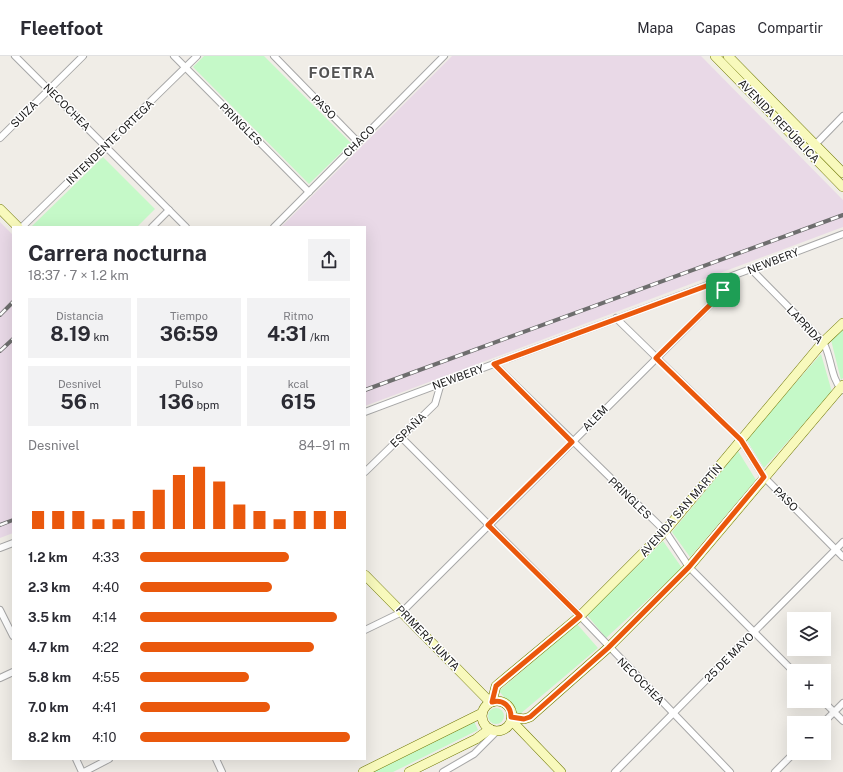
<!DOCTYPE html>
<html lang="es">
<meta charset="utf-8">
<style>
body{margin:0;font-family:"Public Sans",sans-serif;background:#f2f2f3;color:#2b2b33;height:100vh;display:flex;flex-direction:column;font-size:15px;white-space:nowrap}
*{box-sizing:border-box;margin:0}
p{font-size:13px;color:#7c7c81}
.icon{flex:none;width:22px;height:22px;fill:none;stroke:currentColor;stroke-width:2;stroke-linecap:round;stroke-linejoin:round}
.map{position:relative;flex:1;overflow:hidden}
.sheet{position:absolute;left:12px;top:170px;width:354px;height:534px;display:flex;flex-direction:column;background:#fff;border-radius:0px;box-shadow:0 4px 16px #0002}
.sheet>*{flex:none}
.buttons{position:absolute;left:787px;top:556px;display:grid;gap:8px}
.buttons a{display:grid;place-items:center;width:44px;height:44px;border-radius:0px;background:#fff;box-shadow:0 4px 16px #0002;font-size:20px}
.pin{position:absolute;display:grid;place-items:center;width:34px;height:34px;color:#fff;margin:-17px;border-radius:8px;box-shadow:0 2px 6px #0006}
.round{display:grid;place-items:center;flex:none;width:42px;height:42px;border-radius:0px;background:#f2f2f3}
.headline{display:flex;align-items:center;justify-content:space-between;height:68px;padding:0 16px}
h1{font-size:22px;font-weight:700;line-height:30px}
.stats{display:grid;grid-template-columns:repeat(3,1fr);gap:6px;height:68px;padding:4px 16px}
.stats div{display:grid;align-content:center;border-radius:0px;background:#f2f2f3;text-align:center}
.stats b{font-size:20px;font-weight:700}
.stats small{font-size:11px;font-weight:400}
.stats p{font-size:11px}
.chart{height:112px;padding:8px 16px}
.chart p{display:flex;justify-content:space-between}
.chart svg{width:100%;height:72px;margin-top:4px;stroke:#ea580c;stroke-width:6}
ul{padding:0 16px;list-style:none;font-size:13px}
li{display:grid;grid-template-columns:64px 48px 1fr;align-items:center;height:30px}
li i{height:10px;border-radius:5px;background:#ea580c}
header{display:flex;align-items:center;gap:24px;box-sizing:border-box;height:56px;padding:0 20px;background:#fff;border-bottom:1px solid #e1e1e2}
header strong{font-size:19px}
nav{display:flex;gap:22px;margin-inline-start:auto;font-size:14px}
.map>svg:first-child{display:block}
.industrial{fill:#e9d9e7}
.park{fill:#c5f9c8}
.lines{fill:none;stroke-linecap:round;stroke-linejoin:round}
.street-casing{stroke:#a7a7a7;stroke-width:8}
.secondary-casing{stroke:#6f7806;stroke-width:10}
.street{stroke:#fff;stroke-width:6}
.secondary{stroke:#f8f9bc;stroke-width:9}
.rail-casing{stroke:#6e6e6e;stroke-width:4}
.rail{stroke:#fff;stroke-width:2.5;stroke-dasharray:8;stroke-linecap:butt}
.route-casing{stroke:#fff;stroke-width:8}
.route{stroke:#ea580c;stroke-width:5}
.labels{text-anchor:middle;stroke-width:3;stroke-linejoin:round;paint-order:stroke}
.street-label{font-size:11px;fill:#202020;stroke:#fff}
.district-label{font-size:15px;font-weight:bold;letter-spacing:1px;fill:#535353;stroke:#fff}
</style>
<header>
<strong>Fleetfoot</strong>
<nav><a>Mapa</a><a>Capas</a><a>Compartir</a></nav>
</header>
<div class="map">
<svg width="843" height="716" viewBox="0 0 843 716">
<rect width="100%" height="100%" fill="#f0ede7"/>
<g class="industrial">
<path d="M452,0H701L843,144V171L365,350V171H281Z"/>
<path d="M0,166L13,179V477L0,482Z"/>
</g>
<g class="park">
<path d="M204,0H264L351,87L309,128L193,11Z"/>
<path d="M103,101L155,153L137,171H31Z"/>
<path d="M843,273V322L841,324L831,284Z"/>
<path d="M821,298L832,336L764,412L746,383Z"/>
<path d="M738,395L756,424L690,501L672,476Z"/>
<path d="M663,485L682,512L606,582L587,559Z"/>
<path d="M577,568L598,592L519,659L499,635Z"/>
<circle cx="496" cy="660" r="8"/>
<path d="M474,665L478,674L393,716H373Z"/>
</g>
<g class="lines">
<defs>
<g id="street">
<path d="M15,0L186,171"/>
<path d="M174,0L309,136"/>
<path d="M274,0L358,86"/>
<path d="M0,82L83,0"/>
<path d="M809,95L843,60"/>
<path d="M22,171L197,0"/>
<path d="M152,171L169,154"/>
<path d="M274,171L444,0"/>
<path d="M751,213L823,286C832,301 830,321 842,334"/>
<path d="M616,262L741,384L764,421L843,501"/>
<path d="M494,308L665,475L689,511L794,616"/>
<path d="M365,356C524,296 684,239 843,178"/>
<path d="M401,381L580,560L730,716"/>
<path d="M365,416L435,348L441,327"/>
<path d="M0,492L13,487"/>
<path d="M0,554L13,580"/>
<path d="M365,574L402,556L718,241L729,222"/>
<path d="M0,622L13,616"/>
<path d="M823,645L843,665"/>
<path d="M823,667L843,647"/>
<path d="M76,703L82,716"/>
<path d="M216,703L222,716"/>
<path d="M84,716L109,703"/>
<path d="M443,716L474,698L498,674"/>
<path d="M615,716L843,486"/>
<path d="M775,716L794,697"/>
</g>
<g id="secondary">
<path d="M715,0L843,131"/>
<path d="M728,0L843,117"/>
<path d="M0,153L18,171"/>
<path d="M365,519L490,646"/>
<circle cx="497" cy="660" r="15"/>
<path d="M492,646L496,630L580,560L665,475L823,286L843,267"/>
<path d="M511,661L524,663L530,661L608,592L689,511L843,329"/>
<path d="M511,664L561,716"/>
<path d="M363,716L482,657"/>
<path d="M409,716L476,683L490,673"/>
</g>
</defs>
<use href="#street" class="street-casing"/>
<use href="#secondary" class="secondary-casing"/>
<use href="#street" class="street"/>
<use href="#secondary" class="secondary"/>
<defs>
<g id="rail">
<path d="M0,259L13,246"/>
<path d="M0,295L13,283"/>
<path d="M365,334L843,159"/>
<path d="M0,469L13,464"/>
</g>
</defs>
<use href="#rail" class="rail-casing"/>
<use href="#rail" class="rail"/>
</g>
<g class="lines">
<defs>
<path id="route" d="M728,222L718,241L656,302L741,384L764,421L689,511L608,592L530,661L524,663L511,661C511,650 503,643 492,646L496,630L580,560L488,469L572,386L494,308Z"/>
</defs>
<use href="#route" class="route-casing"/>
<use href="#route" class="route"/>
</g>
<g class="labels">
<g class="street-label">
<text transform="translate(67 51) rotate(45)" y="4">NECOCHEA</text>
<text transform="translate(324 51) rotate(45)" y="4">PASO</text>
<text transform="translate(24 58) rotate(-45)" y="4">SUIZA</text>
<text transform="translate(779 65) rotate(46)" y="4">AVENIDA REPÚBLICA</text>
<text transform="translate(241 68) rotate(45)" y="4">PRINGLES</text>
<text transform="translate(359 85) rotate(-45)" y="4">CHACO</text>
<text transform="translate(110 86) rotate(-44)" y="4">INTENDENTE ORTEGA</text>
<text transform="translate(773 205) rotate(-21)" y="4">NEWBERY</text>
<text transform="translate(805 269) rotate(47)" y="4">LAPRIDA</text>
<text transform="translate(458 321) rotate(-20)" y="4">NEWBERY</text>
<text transform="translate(595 362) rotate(-45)" y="4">ALEM</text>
<text transform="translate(408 374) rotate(-44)" y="4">ESPAÑA</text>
<text transform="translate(630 442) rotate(44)" y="4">PRINGLES</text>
<text transform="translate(786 443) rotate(45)" y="4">PASO</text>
<text transform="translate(681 454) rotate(-49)" y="4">AVENIDA SAN MARTÍN</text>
<text transform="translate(428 582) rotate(46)" y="4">PRIMERA JUNTA</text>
<text transform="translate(729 601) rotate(-45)" y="4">25 DE MAYO</text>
<text transform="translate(641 625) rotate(45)" y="4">NECOCHEA</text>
</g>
<g class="district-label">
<text x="342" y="22">FOETRA</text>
</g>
</g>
</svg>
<div class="buttons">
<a><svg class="icon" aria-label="layers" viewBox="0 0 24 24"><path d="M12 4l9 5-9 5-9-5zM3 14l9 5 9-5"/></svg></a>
<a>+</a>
<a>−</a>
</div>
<div class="pin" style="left:723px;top:234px;background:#1e9e55"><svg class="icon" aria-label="arrive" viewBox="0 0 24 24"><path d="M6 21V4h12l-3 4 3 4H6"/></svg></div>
<section class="sheet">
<div class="headline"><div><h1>Carrera nocturna</h1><p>18:37 · 7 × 1.2 km</p></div><a class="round"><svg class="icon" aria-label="share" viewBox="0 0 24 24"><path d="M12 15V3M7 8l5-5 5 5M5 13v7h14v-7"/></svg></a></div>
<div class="stats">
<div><p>Distancia</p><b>8.19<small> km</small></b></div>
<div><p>Tiempo</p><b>36:59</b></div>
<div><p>Ritmo</p><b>4:31<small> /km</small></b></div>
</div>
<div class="stats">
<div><p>Desnivel</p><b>56<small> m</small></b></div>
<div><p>Pulso</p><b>136<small> bpm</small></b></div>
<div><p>kcal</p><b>615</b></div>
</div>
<div class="chart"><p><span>Desnivel</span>84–91 m</p>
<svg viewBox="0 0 160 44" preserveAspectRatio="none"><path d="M5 44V33M15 44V33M25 44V33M35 44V38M45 44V38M55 44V33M65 44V20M75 44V11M85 44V6M95 44V15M105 44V29M115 44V33M125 44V38M135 44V33M145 44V33M155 44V33"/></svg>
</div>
<ul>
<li><b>1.2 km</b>4:33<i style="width:71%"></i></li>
<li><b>2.3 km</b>4:40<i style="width:63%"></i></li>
<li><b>3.5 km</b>4:14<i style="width:94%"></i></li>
<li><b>4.7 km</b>4:22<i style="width:83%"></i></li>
<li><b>5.8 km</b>4:55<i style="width:52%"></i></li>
<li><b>7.0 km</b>4:41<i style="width:62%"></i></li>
<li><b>8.2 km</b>4:10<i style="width:100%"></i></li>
</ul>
</section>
</div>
